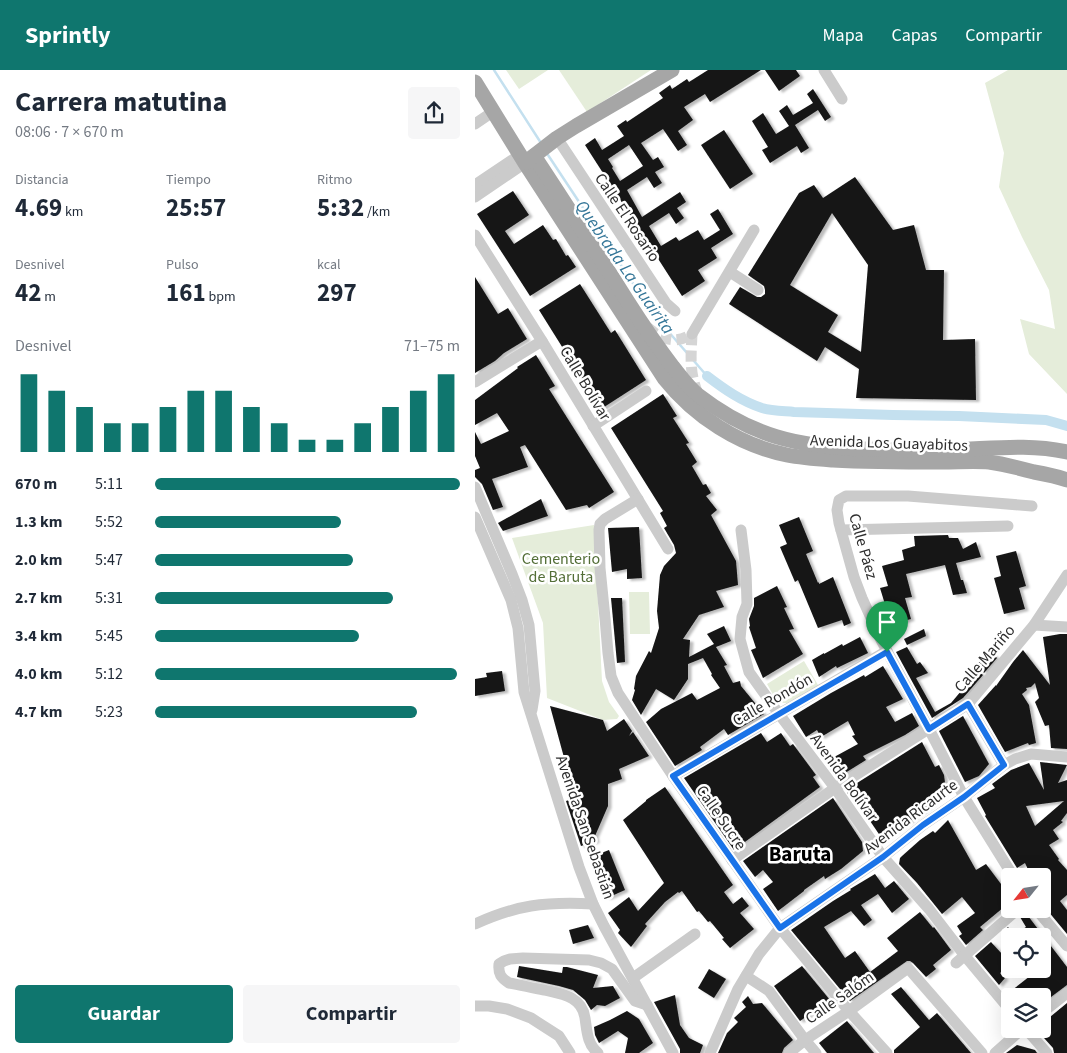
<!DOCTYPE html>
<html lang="es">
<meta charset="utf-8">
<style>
body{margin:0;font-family:"Source Sans 3",sans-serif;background:#f6f6f7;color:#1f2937;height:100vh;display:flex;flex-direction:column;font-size:19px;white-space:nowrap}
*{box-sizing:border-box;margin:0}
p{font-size:16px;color:#747a83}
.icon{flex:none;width:28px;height:28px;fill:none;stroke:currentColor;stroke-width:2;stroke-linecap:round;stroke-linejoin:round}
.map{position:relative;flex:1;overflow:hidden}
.details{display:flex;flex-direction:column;background:#fff;width:475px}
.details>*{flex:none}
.needle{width:32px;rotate:240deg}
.tools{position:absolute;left:526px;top:798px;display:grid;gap:10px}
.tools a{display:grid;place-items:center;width:50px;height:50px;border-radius:5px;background:#fff;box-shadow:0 5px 20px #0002;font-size:25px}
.pin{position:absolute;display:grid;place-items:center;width:42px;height:42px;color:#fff;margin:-51px -21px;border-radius:50% 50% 50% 0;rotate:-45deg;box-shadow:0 0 5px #0007}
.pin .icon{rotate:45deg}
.round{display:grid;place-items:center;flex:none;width:52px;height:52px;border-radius:5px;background:#f6f6f7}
.overview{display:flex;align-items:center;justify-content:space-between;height:85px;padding:0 15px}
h1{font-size:28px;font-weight:700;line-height:38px}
.stats{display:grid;grid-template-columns:repeat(3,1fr);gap:8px;height:85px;padding:5px 15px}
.stats div{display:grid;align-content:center}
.stats b{font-size:25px;font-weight:700}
.stats small{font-size:14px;font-weight:400}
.stats p{font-size:14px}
.chart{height:140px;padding:10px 15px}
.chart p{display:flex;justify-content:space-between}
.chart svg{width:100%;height:90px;margin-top:5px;stroke:#0f766e;stroke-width:6}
.primary-button{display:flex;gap:10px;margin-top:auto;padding:10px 15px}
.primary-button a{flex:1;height:58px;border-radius:5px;background:#0f766e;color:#fff;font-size:20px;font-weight:700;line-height:58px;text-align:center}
.primary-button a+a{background:#f6f6f7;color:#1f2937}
ul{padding:0 15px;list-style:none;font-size:16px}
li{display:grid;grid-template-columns:80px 60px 1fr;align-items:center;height:38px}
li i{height:12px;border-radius:6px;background:#0f766e}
header{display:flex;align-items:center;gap:30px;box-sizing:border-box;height:70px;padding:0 25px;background:#0f766e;color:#fff}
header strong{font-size:24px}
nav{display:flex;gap:28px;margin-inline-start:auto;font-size:18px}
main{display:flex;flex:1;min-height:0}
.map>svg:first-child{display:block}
.green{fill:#e5edda}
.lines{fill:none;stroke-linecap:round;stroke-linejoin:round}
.stream{stroke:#c4e0ef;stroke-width:2.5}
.canal{stroke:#c4e0ef;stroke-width:10}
.building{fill:#151515;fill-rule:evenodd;filter:url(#shadow)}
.minor-tunnel{stroke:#d5d5d5;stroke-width:11;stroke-dasharray:11 5.5;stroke-linecap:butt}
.minor{stroke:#cbcbcb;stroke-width:11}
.major{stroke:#a6a6a6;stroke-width:15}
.route-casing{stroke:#fff;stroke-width:10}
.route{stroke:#1a73e8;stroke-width:6}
.labels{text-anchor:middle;stroke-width:5;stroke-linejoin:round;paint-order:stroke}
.street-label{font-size:16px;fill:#2e2e2e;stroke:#fff}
.park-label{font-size:16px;fill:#536e37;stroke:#fff}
.water-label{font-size:18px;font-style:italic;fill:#347698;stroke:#fff}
.district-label{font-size:21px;font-weight:bold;fill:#000;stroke:#fff}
</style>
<header>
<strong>Sprintly</strong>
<nav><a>Mapa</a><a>Capas</a><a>Compartir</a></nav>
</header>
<main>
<section class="details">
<div class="overview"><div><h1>Carrera matutina</h1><p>08:06 · 7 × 670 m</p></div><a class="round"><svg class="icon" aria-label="share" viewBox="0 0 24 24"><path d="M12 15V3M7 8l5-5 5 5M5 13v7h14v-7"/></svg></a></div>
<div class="stats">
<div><p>Distancia</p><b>4.69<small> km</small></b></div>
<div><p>Tiempo</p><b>25:57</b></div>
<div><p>Ritmo</p><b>5:32<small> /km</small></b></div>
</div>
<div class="stats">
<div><p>Desnivel</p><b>42<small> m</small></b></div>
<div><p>Pulso</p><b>161<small> bpm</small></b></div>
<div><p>kcal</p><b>297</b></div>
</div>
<div class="chart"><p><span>Desnivel</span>71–75 m</p>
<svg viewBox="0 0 160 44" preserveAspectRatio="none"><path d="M5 44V6M15 44V14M25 44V22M35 44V30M45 44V30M55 44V22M65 44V14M75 44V14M85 44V22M95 44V30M105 44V38M115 44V38M125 44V30M135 44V22M145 44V14M155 44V6"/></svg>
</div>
<ul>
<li><b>670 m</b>5:11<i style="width:100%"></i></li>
<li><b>1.3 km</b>5:52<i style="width:61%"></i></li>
<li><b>2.0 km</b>5:47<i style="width:65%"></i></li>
<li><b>2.7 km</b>5:31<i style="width:78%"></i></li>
<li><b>3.4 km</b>5:45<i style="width:67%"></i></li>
<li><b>4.0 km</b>5:12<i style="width:99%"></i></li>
<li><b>4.7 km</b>5:23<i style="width:86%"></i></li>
</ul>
<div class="primary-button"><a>Guardar</a><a>Compartir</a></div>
</section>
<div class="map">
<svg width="592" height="983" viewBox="0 0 592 983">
<defs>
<filter id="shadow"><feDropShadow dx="3.5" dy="2" stdDeviation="1" flood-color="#0004"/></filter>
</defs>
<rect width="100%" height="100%" fill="#fff"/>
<g class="green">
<path d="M31,0H73L44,19Z"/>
<path d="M84,0H176L112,42Z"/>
<path d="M533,0H592V324L554,284L545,249L580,259L574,220L547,167L524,117L529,83L510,13Z"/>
<path d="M119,455L127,611L134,632L144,646L142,649L128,650L72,628L68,553L37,468Z"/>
<path d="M154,522H174L175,564H155Z"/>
<path d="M329,591L343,615L312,633C301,634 297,622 292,614Z"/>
</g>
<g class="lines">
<g class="stream">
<path d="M19,0L66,73"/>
<path d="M71,82L179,245L232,306"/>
</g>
<path class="canal" d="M232,306C249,319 266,331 287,338C297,341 309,341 319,342L418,345L484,346L571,350L592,356"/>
</g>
<g class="building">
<path d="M233,0H286L235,32L230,24L209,37L218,50L203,61L212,75L203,81L188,59L166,73L178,90L183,87L189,97L180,102L187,113L179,118L172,107L152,120L167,147L205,122L211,132L202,138L209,148L201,154L194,143L174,156L186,176L201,167L204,171L223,160L229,170L245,160L235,144L243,139L258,164L236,178L242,188L223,200L230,211L207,226L110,75L120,68L127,80L149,66L142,56L151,50L152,52L188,28L184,23L195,15L197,19L212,9L214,12ZM154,75L168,96L145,111L137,98L138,97L133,89Z"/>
<path d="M290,0H321L325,6L304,21Z"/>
<path d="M338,19L356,47L350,51L343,40L320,55L334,78L326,83L322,76L295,93L287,80L293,77L277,51L288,43L301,64L314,56L304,41L312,35L318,45L338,33L332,24Z"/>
<path d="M249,60L278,104L255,119L226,75Z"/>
<path d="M380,107L418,160L439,155L451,200H469L468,270L500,269L501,330L381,328L384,299L350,277L342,291L254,234L265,217L282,227H286L290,224V220L289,216L273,205L324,123L339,115L348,128ZM357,143L393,195L386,282L353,262L363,245L315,215Z"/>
<path d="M38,121L54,145L30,161L39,174L68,155L78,170L81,169L91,186L93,185L101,197L55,226L2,144Z"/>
<path d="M0,207L23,244L33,238L52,269L29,283L20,291L0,303Z"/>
<path d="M105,214L136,263L140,260L171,310L126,339L64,240Z"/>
<path d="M61,285L80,316L74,319L139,422L114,438L112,435L91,440L50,375L45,377L53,397L17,409L28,437L18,440L7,414L0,407V400L5,398L0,386V362L6,374L34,361L22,343L0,355V330L43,298L42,297Z"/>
<path d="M188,324L202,346L198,348L214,373L211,374L222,392L217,396L228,415L231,414L236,423L231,426L242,440L236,445L261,491L263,515L241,521L249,537L224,545L208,569L215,570L214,587L239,574L232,564L249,556L256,571L241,577L252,595L249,596L258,613L265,611L266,616L289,644L253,665L249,659L225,677L227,680L200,696L171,652L186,639L217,623L222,630L245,618L236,605L237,604L228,588L213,594V609L199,630L181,619L166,645L157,630L160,620L159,619L161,606L174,581L176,583L184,558L182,541L185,505L189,496L201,483L199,475L189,458L192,456L185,443L188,441L136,358Z"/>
<path d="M66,429L73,446L28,461L23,453Z"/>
<path d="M324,447L338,481L331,484L343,513L344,512V514L358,507L376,553L369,556L367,550L343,558L323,510L320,512L305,477L312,474L304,455Z"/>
<path d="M164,457L167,508L152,509V499L137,502L133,458Z"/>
<path d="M473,465L474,468H483L488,479L501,472L506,487L481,493L486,510H488L492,523L478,525L470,495L431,504L437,527L430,528L436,549L416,554L405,518L413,516L407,496L429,490L427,480L440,476L439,466Z"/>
<path d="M541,481L551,516L544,518L550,539L529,544L519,508L526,506L521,486Z"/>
<path d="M302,516L312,537L309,538L319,559L314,560L328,584L288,608L276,580L281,578L274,557L275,556L274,549L279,536V528Z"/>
<path d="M136,528H147L150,592L142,593Z"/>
<path d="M449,559L451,566L432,575L429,569Z"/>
<path d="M585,564H592V679L576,678L574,655L570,656L560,632L564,628L560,613L556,617L551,618L552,620L547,624L554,635L561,673L554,675L553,673L530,682L503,635L521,615V616L538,592L548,580L575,615L568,567Z"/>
<path d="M385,567L393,583L362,598L361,596L344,607L337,590L349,583V584L367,574L368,576Z"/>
<path d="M432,577L442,594L445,592L453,603L441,608L460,642L476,633L503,601L508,605L488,628L457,648L421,582Z"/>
<path d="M514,580L522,588L509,603L502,595Z"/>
<path d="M408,596L428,629L411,637L420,652L437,643L444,656L430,665L388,686L391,690L362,708L350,692L383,674L377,666L380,665L373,651L346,667L342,660L331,667L318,646L356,623L389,605L390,607Z"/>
<path d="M27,601L30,621L0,626V609L12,607L11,603Z"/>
<path d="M75,636L128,650L132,661L149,649L157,661L154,666L158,662L174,686L144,699L147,709L133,714V736L120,766L121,771L106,776L91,731L100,728Z"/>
<path d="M488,646L514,694L504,706L490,712L464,661Z"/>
<path d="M286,663L292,672L306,663L315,676L318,674L341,705L338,707L345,717L259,780L209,708Z"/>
<path d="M447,672L460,697L464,695L469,705L471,720L467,726L457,732L458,733L447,742L408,770L376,723L373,724L371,720Z"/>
<path d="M565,692L592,695L583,713L592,710V743L586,751L588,752L578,760L584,769L574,775L584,789L583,790L592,800V825L585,831L592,840V864L568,835V806H556L550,793L542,798L510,746L511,745L502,728L520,718L517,714L536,700L554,693L569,720ZM589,731L560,756L551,736Z"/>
<path d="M190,717L258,815L249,822L258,834L267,827L274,836L265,843L279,859L255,878L247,869L249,868L235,851L233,852L224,841L222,842L207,821L204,823L203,822L190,832L170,854L172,856L156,877L143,863L145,860L133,843L154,827L163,841L189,813L148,750L171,731V730Z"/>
<path d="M358,728L387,772L388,781L366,799L350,809L349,806L329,820V821L303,841L288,819L298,812L288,800L280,807L268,791Z"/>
<path d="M473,750L501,800L511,794L535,826V832L505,857L508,860L491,875L484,866L487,864L482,856L500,843L487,827L467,844L442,813L424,794L425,788L427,786L445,770L458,761L460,763Z"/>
<path d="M134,780L150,820L132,828L116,787Z"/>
<path d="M400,804L410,818L419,811L434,829L417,843L403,824L386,835L397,850L389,856L376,841L349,857L370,888L380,881L395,902L423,881L412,868L445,842L458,858L459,857L476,880L458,895L461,899L451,907L438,893L435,891H432L375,931L316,860L358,831L376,820L375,819Z"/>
<path d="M550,842L592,897V915L568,933V926H533L532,924L564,899H568V866H531L528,862L533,857L539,865L551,857L545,847Z"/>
<path d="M113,855L119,868L98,874L94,860Z"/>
<path d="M516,872L527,884L535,877V895L525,903L530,908L524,915L500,886Z"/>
<path d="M44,896L87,903L88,897H92L123,905L118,918L138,916L145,928L130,936L122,935L116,940L110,930L98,920L84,916L42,907Z"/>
<path d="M327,896L355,930L325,951L299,916Z"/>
<path d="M234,899L251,909L239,928L223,918Z"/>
<path d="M426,917L454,950L462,943L496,983H419V980L445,957L416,924Z"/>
<path d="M200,925L205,955L214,968L228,975L225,983H205V979L179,932Z"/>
<path d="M273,926L278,934L287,933L318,970L309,978L307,983H243L252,963L263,952L259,948L271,937L267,932Z"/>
<path d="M592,933V983H579L578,978L561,959H568V949L575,947Z"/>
<path d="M152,941L164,949L178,973L164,983H150L153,968L143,961L124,973L120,965L119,957L135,950Z"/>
<path d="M372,951L399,983H352L344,973Z"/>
<path d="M542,975L560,980L562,983H531Z"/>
</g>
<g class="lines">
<g class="minor-tunnel">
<path d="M172,257C187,269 199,275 217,264"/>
<path d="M217,264C216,287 214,302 223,324"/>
</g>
<g class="minor">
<path d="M349,0L367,29"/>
<path d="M0,54L19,41"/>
<path d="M82,68L191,233L200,241"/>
<path d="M0,115L46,84"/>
<path d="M0,127L50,93"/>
<path d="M0,165L67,271L193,479"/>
<path d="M255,202L283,220"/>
<path d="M217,264L279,160"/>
<path d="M0,312L67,271"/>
<path d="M118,356L171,321"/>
<path d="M0,417L37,504L47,530L54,555L60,621L57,640"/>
<path d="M163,429L130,449L125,454L124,460L125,498L130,548L133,583L136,606L143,623L198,706L305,858L374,941L412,983"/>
<path d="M0,447L36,530L43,558L49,622L104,797L118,834L129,856L198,983"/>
<path d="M266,460L271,500L272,534L267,547L265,569L274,602L304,644L360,718L408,787L454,839L490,886L535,940"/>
<path d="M366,460L533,456"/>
<path d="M559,555L592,557"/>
<path d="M493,634L529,695"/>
<path d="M198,706L304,644L412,581"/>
<path d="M257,790L360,718L493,634L559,555L592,505"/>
<path d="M538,806L489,727L454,659L406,570L387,528L379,507L364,453L362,440L364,430L371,426H433L557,436"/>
<path d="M561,839L592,876"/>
<path d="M0,854C18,846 37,839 56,836C75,833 99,833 118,834"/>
<path d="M481,893L543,839"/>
<path d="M271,906L294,921L330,970L341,983"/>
<path d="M158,908L220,864"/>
<path d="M0,936H14L32,939L56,948L84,966L95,983"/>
<path d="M568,942L592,923"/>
<path d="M551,959L572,983"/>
<path d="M123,983C112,974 112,961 110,948C107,926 86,924 69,920C57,918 46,915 34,913C26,908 23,904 24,894L29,891L35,889L48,888L114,890L126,893L137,899L160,931L172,935"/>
<path d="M235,983L263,919L284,884L305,858L408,787L448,755L489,727L529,695L540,689L556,684L592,687"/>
<path d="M314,983L330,970L374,941L433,898L507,983"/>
<path d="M520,983L547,959"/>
</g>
<g class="major">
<path d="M0,12L50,93L189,308C220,347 264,375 312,385C327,388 343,389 358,390C395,392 431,392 468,392C483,392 499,391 514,392C529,394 544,398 559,402C570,404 581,406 592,410"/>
<path d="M59,86C91,134 122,183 153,232C167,254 182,276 198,297C206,307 213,317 223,325C276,366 323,377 389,379C417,380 446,381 475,380C515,379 552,373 592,382"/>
<path d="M51,92L82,68L101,56L197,0"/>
</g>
</g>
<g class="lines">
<defs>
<path id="route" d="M412,582L454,659L493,634L529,695L489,727L448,755L408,787L305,858L198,706L304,644Z"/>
</defs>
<use href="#route" class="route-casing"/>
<use href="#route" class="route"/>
</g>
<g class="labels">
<g class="street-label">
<text transform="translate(153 147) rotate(56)" y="6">Calle El Rosario</text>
<text transform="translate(111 313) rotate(59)" y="6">Calle Bolívar</text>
<text transform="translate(414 372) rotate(2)" y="6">Avenida Los Guayabitos</text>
<text transform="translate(389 476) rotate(74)" y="6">Calle Páez</text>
<text transform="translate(509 588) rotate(-49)" y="6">Calle Mariño</text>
<text transform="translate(297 629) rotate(-30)" y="6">Calle Rondón</text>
<text transform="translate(370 707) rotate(54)" y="6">Avenida Bolívar</text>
<text transform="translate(435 746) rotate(-37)" y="6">Avenida Ricaurte</text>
<text transform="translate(247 747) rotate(55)" y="6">Calle Sucre</text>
<text transform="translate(111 757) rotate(71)" y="6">Avenida San Sebastián</text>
<text transform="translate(364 927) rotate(-35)" y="6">Calle Salóm</text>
</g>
<g class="park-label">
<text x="86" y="494">Cementerio<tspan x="86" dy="18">de Baruta</tspan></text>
</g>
<g class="water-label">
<text transform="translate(150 197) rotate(55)" y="6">Quebrada La Guairita</text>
</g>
<g class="district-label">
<text x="325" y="791">Baruta</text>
</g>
</g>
</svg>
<div class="tools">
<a><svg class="needle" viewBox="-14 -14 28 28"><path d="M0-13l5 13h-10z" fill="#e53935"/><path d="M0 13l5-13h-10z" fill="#747a83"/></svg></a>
<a><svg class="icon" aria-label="locate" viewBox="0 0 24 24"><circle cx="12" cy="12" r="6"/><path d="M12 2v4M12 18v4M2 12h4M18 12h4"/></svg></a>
<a><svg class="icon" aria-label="layers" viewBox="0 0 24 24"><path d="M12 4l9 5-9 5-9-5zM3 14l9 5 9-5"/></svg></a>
</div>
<div class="pin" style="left:412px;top:582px;background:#1e9e55"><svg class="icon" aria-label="arrive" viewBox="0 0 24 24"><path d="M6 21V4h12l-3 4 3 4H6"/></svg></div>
</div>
</main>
